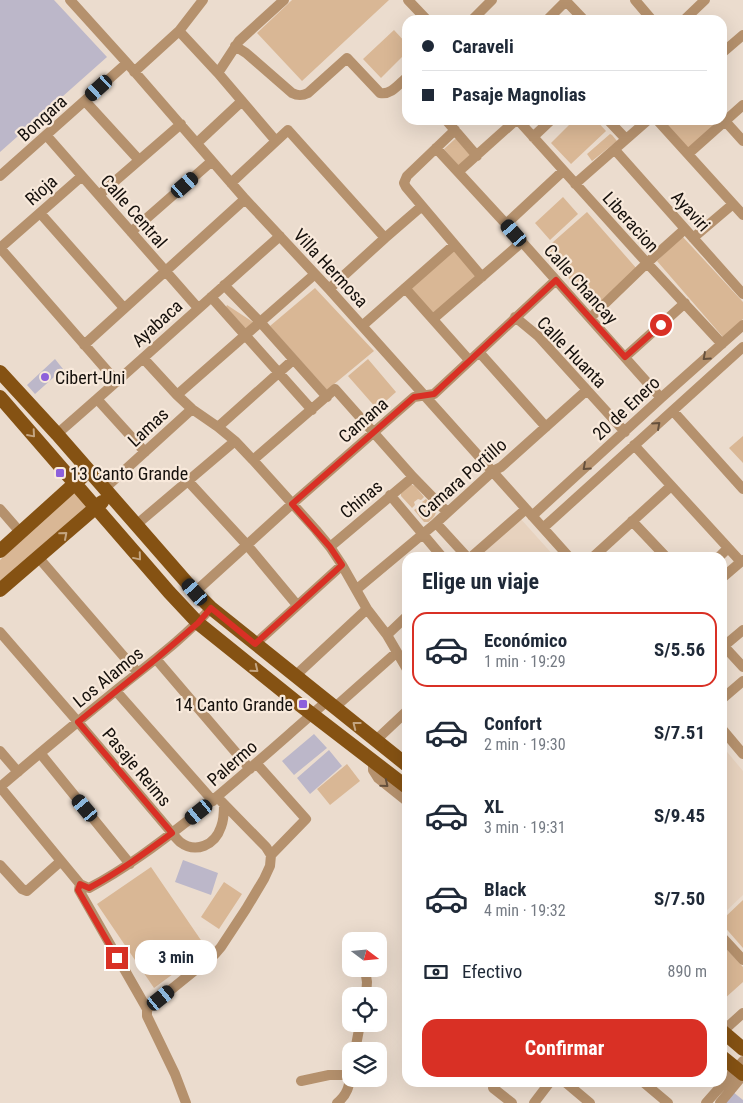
<!DOCTYPE html>
<html lang="es">
<meta charset="utf-8">
<style>
body{margin:0;font-family:"Roboto Condensed",sans-serif;background:#f2f2f3;color:#1f2937;height:100vh;display:flex;flex-direction:column;font-size:19px;white-space:nowrap}
*{box-sizing:border-box;margin:0}
p{font-size:16px;color:#747a83}
.icon{flex:none;width:28px;height:28px;fill:none;stroke:currentColor;stroke-width:2;stroke-linecap:round;stroke-linejoin:round}
.map{position:relative;flex:1;overflow:hidden}
.details{position:absolute;left:402px;top:552px;width:325px;height:535px;display:flex;flex-direction:column;background:#fff;border-radius:15px;box-shadow:0 5px 20px #0002}
.details>*{flex:none}
.guide{position:absolute;left:402px;top:15px;width:325px;height:110px;border-radius:15px;box-shadow:0 5px 20px #0002;display:grid;align-content:center;height:110px;padding:0 20px;background:#fff}
.needle{width:32px;rotate:106deg}
.fabs{position:absolute;left:342px;top:932px;display:grid;gap:10px}
.fabs a{display:grid;place-items:center;width:45px;height:45px;border-radius:10px;background:#fff;box-shadow:0 5px 20px #0002;font-size:25px}
.end{position:absolute;width:22px;height:22px;margin:-11px;border:6px solid #d93025;background:#fff;box-shadow:0 0 0 2px #fff}
.from{border-radius:50%}
.bubble{position:absolute;height:35px;border-radius:15px;background:#fff;box-shadow:0 5px 20px #0002;font-size:16px;font-weight:700;line-height:35px;text-align:center}
.car{position:absolute;width:15px;height:30px;margin:-15px -8px;border-radius:6px;box-shadow:0 0 4px 1px #0007;background:linear-gradient(#222 24%,#8ab4d8 0 40%,#222 0 76%,#8ab4d8 0 86%,#222 0)}
.guide b{display:flex;align-items:center;gap:18px;height:48px;font-size:19px}
.guide b+b{border-top:1px solid #e0e1e3}
.guide i{width:12px;height:12px;background:#1f2937}
ul{padding:0;list-style:none}
li{display:flex;align-items:center;gap:15px;height:75px;margin:0 10px 8px;padding:0 10px;border:2px solid transparent;border-radius:15px}
li div{flex:1}
li b{display:block;font-size:19px}
li em{font-style:normal;font-weight:700}
li.selected{border-color:#d93025}
li>.icon{width:45px;height:45px;stroke-width:1.5}
h2{padding:0 20px;font-size:22px;line-height:60px}
.pay{display:flex;align-items:center;gap:12px;height:55px;padding:0 20px;font-size:19px}
.pay p{margin-inline-start:auto}
.button{display:flex;gap:10px;margin-top:auto;padding:10px 20px}
.button a{flex:1;height:58px;border-radius:15px;background:#d93025;color:#fff;font-size:20px;font-weight:700;line-height:58px;text-align:center}
.map>svg:first-child{display:block}
.built{fill:#e7d2be}
.green{fill:#d9b795}
.building{fill:#bcb7c9}
.lines{fill:none;stroke-linecap:round;stroke-linejoin:round}
.minor{stroke:#b5916d;stroke-width:10}
.major{stroke:#855213;stroke-width:14}
.oneway{stroke:#65503c}
.oneway2{stroke:#c4a581}
.route{stroke:#d93025;stroke-width:6}
.poi-dot{fill:#8d60db;stroke:#f8e9db;stroke-width:2}
.labels{text-anchor:middle;dominant-baseline:central;stroke-width:4.5;stroke-linejoin:round;paint-order:stroke}
.street-label{font-size:18px;fill:#15100c;stroke:#f8e9db}
.poi-label{font-size:18px;fill:#15100c;stroke:#f8e9db;text-anchor:start}
</style>
<div class="map">
<svg width="743" height="1103" viewBox="0 0 743 1103">
<rect width="100%" height="100%" fill="#ebdcce"/>
<path class="built" d="M519,517L555,557L475,558Z
M723,747L743,771V895L723,914Z"/>
<path class="green" d="M292,0H389L302,81L257,33Z
M394,30L407,44V52L381,78L363,59Z
M574,120H596L606,131L571,164L551,143Z
M660,120H708L714,127L688,151Z
M610,134L612,135L617,141L592,161L587,154Z
M455,139H457L472,156L459,166L444,149Z
M563,197L578,214L550,240L535,223Z
M587,212L637,269L594,307L544,250Z
M682,236L743,302V319L723,337L722,336L657,261Z
M454,249L478,277L434,315L409,288Z
M315,288L374,351L327,390L270,326Z
M227,305L253,322L246,329L226,307Z
M368,359L396,392L377,409L348,376Z
M743,436V463L729,448Z
M410,484L415,486L424,497L421,500L418,499L414,502L415,505L412,508L401,496V493Z
M76,490L89,504L0,581V560Z
M426,499C432,506 441,510 432,519C427,523 430,522 424,522L414,510L417,508L420,509L423,506L422,502Z
M347,764L360,781L330,805L317,789Z
M151,867L207,949L154,988L97,904Z
M224,882L242,894L219,929L201,917Z
M743,900V948L722,924L723,919Z
M722,944L743,967V982L723,1000Z"/>
<path class="building" d="M0,0H54L107,57L0,152Z
M55,359L63,369L35,394L27,385Z
M314,734L327,748L294,775L282,761Z
M329,750L342,766L310,794L297,778Z
M183,860L218,873L211,895L175,882Z
M733,1092L743,1100V1103H725Z"/>
<g class="lines">
<path class="minor" d="M70,0L127,63L245,199L329,289L570,558
M408,0L427,20
M565,0L584,20
M635,0L652,20
M472,20L492,0
M547,20L566,1
M684,20L705,0
M179,31L218,73L276,141
M235,46L246,53L292,93C298,96 302,96 308,93L347,58L380,93C391,95 398,85 406,78L408,80
M722,53L743,35
M134,72L179,31L203,0
M218,73L239,41L284,0
M85,101L139,160
M446,120L477,156
M518,120L647,263L722,344
M608,120L626,139
M657,120L743,215
M725,121L743,141
M455,130L407,176L404,183L406,187L422,206L482,277
M46,135L198,308
M533,137L551,120
M197,143L242,101
M436,148L506,224L661,398
M615,150L743,294
M688,154L743,105
M458,172L516,120
M0,176L127,63
M231,183L288,130L385,238
M575,184L648,120
M99,195L181,124
M40,213L124,308
M506,224L563,171
M131,232L212,161
M693,238L733,204
M0,248L117,382
M0,248L82,176
M224,285L261,323L327,397
M405,288L469,360
M329,289L385,238L422,206
M211,297L312,410
M515,317L538,336L625,432
M590,318L647,263L685,229
M433,319L522,242
M362,326L454,245
M84,345L245,199
M479,352L546,427
M625,357L685,303
M143,358L177,395L192,409L218,427L235,441L253,460L316,530L330,547L342,565L367,609L387,635L408,671
M177,395L315,274
M97,399L145,452
M673,411L743,489
M218,427L293,360
M57,434C132,369 205,302 280,236
M634,445L741,562
M253,460L335,389L413,477L447,512
M188,481L247,545L297,605
M104,489L192,409
M390,495L443,558
M0,509L20,532
M532,516L661,398L743,325
M632,521L667,558
M436,523L468,558
M136,525L235,441
M543,528L743,347
M330,547L413,477
M38,557L138,673
M470,558L526,509
M592,558L671,486
M718,558L728,548
M722,578L743,560
M357,589L436,523L493,471L501,467L587,390
M195,592L292,504L414,397L434,394L556,280
M0,632L78,722L172,833C174,836 177,839 180,842C196,854 215,845 221,827C224,820 224,811 224,804
M387,635L408,615
M255,644L342,565
M722,644L743,667
M724,646L743,630
M156,659L250,769
M295,676L367,609
M116,691L213,801
M722,699L743,681
M334,708L397,652
M722,729L743,754
M375,741L408,710
M0,751L18,772
M40,753L130,864
M373,761V770L378,778L408,802
M0,787L80,884L79,890L147,1009V1016L175,1074L186,1103
M0,787C41,752 82,718 124,684C154,660 185,637 211,608
M221,801L266,847L271,855
M0,865L22,889L27,891L61,861
M80,884L89,888C125,869 158,844 190,819C237,781 281,741 326,702
M722,937L743,960
M365,969L367,982L366,996
M147,1009L215,954L221,947L246,909L264,879L270,866L271,855L306,819L256,763
M723,1031L743,1013
M355,1051L360,1024
M301,1081L329,1075H351
M565,1082L590,1103
M643,1082L668,1103
M493,1088L512,1103
M337,1103C348,1094 349,1086 351,1073
M534,1103L550,1082
M706,1103L743,1061
M720,1103L743,1075"/>
<path class="major" d="M0,372L57,434L195,592L211,608L408,766
M0,397L169,592L198,623L300,705L408,788
M0,551L82,477
M0,590L102,502
M722,1031L743,1049
M722,1057L743,1074"/>
</g>
<defs><path id="oneway-chevron" d="M-2-3.5L2.5 0L-2 3.5" fill="none" stroke-width="1.6" stroke-linecap="round" stroke-linejoin="round" transform="scale(1.25)"/></defs>
<g class="oneway">
<use href="#oneway-chevron" transform="translate(706 357) rotate(138)"/>
<use href="#oneway-chevron" transform="translate(657 425) rotate(-42)"/>
<use href="#oneway-chevron" transform="translate(586 467) rotate(138)"/>
<use href="#oneway-chevron" transform="translate(385 784) rotate(39)"/>
</g>
<g class="oneway2">
<use href="#oneway-chevron" transform="translate(32 434) rotate(49)"/>
<use href="#oneway-chevron" transform="translate(64 535) rotate(-41)"/>
<use href="#oneway-chevron" transform="translate(138 557) rotate(50)"/>
<use href="#oneway-chevron" transform="translate(255 669) rotate(39)"/>
<use href="#oneway-chevron" transform="translate(356 725) rotate(-142)"/>
</g>
<g class="lines">
<path class="route" d="M117,958L78,890L80,884L89,888C119,872 145,853 172,833L78,722L156,659L198,623L211,608L255,644L342,565L330,547L292,504L414,397L434,394L556,280L625,357L661,325"/>
</g>
<g class="poi-dot">
<circle cx="45" cy="377" r="5"/>
<rect x="55" y="468" width="10" height="10" rx="2.5"/>
<rect x="298" y="699" width="10" height="10" rx="2.5"/>
</g>
<g class="labels">
<g class="street-label">
<text transform="translate(42 118) rotate(-42)">Bongara</text>
<text transform="translate(41 190) rotate(-41)">Rioja</text>
<text transform="translate(134 211) rotate(49)">Calle Central</text>
<text transform="translate(691 211) rotate(48)">Ayaviri</text>
<text transform="translate(631 222) rotate(48)">Liberacion</text>
<text transform="translate(331 268) rotate(47)">Villa Hermosa</text>
<text transform="translate(581 284) rotate(48)">Calle Chancay</text>
<text transform="translate(157 323) rotate(-42)">Ayabaca</text>
<text transform="translate(572 352) rotate(46)">Calle Huanta</text>
<text transform="translate(626 408) rotate(-43)">20 de Enero</text>
<text transform="translate(363 420) rotate(-41)">Camana</text>
<text transform="translate(148 427) rotate(-43)">Lamas</text>
<text transform="translate(462 478) rotate(-41)">Camara Portillo</text>
<text transform="translate(361 499) rotate(-40)">Chinas</text>
<text transform="translate(108 677) rotate(-39)">Los Alamos</text>
<text transform="translate(232 763) rotate(-41)">Palermo</text>
<text transform="translate(137 767) rotate(50)">Pasaje Reims</text>
</g>
<g class="poi-label">
<text x="55" y="377">Cibert-Uni</text>
<text x="70" y="473">13 Canto Grande</text>
<text x="293" y="704" text-anchor="end">14 Canto Grande</text>
</g>
</g>
</svg>
<div class="fabs">
<a><svg class="needle" viewBox="-14 -14 28 28"><path d="M0-13l5 13h-10z" fill="#e53935"/><path d="M0 13l5-13h-10z" fill="#747a83"/></svg></a>
<a><svg class="icon" aria-label="locate" viewBox="0 0 24 24"><circle cx="12" cy="12" r="6"/><path d="M12 2v4M12 18v4M2 12h4M18 12h4"/></svg></a>
<a><svg class="icon" aria-label="layers" viewBox="0 0 24 24"><path d="M12 4l9 5-9 5-9-5zM3 14l9 5 9-5"/></svg></a>
</div>
<i class="end from" style="left:661px;top:325px"></i>
<i class="end" style="left:117px;top:958px"></i>
<div class="bubble" style="left:135px;top:940px;width:82px">3 min</div>
<i class="car" style="left:99px;top:88px;rotate:228deg"></i>
<i class="car" style="left:185px;top:185px;rotate:49deg"></i>
<i class="car" style="left:514px;top:233px;rotate:319deg"></i>
<i class="car" style="left:195px;top:592px;rotate:319deg"></i>
<i class="car" style="left:85px;top:808px;rotate:320deg"></i>
<i class="car" style="left:199px;top:812px;rotate:231deg"></i>
<i class="car" style="left:161px;top:998px;rotate:51deg"></i>
<div class="guide">
<b><i class="from"></i>Caraveli</b>
<b><i></i>Pasaje Magnolias</b>
</div>
<section class="details">
<h2>Elige un viaje</h2>
<ul>
<li class="selected"><svg class="icon" aria-label="car" viewBox="0 0 24 24"><path d="M5 17H2v-5l4-1 3-4h7l3 4 3 1v5h-3M9 17h6M6 11h13"/><circle cx="7" cy="17" r="2"/><circle cx="17" cy="17" r="2"/></svg><div><b>Económico</b><p>1 min · 19:29</p></div><em>S/5.56</em></li>
<li><svg class="icon" aria-label="car" viewBox="0 0 24 24"><path d="M5 17H2v-5l4-1 3-4h7l3 4 3 1v5h-3M9 17h6M6 11h13"/><circle cx="7" cy="17" r="2"/><circle cx="17" cy="17" r="2"/></svg><div><b>Confort</b><p>2 min · 19:30</p></div><em>S/7.51</em></li>
<li><svg class="icon" aria-label="car" viewBox="0 0 24 24"><path d="M5 17H2v-5l4-1 3-4h7l3 4 3 1v5h-3M9 17h6M6 11h13"/><circle cx="7" cy="17" r="2"/><circle cx="17" cy="17" r="2"/></svg><div><b>XL</b><p>3 min · 19:31</p></div><em>S/9.45</em></li>
<li><svg class="icon" aria-label="car" viewBox="0 0 24 24"><path d="M5 17H2v-5l4-1 3-4h7l3 4 3 1v5h-3M9 17h6M6 11h13"/><circle cx="7" cy="17" r="2"/><circle cx="17" cy="17" r="2"/></svg><div><b>Black</b><p>4 min · 19:32</p></div><em>S/7.50</em></li>
</ul>
<div class="pay"><svg class="icon" aria-label="cash" viewBox="0 0 24 24"><path d="M3 7h18v10H3z"/><circle cx="12" cy="12" r="2"/></svg>Efectivo<p>890 m</p></div>
<div class="button"><a>Confirmar</a></div>
</section>
</div>
